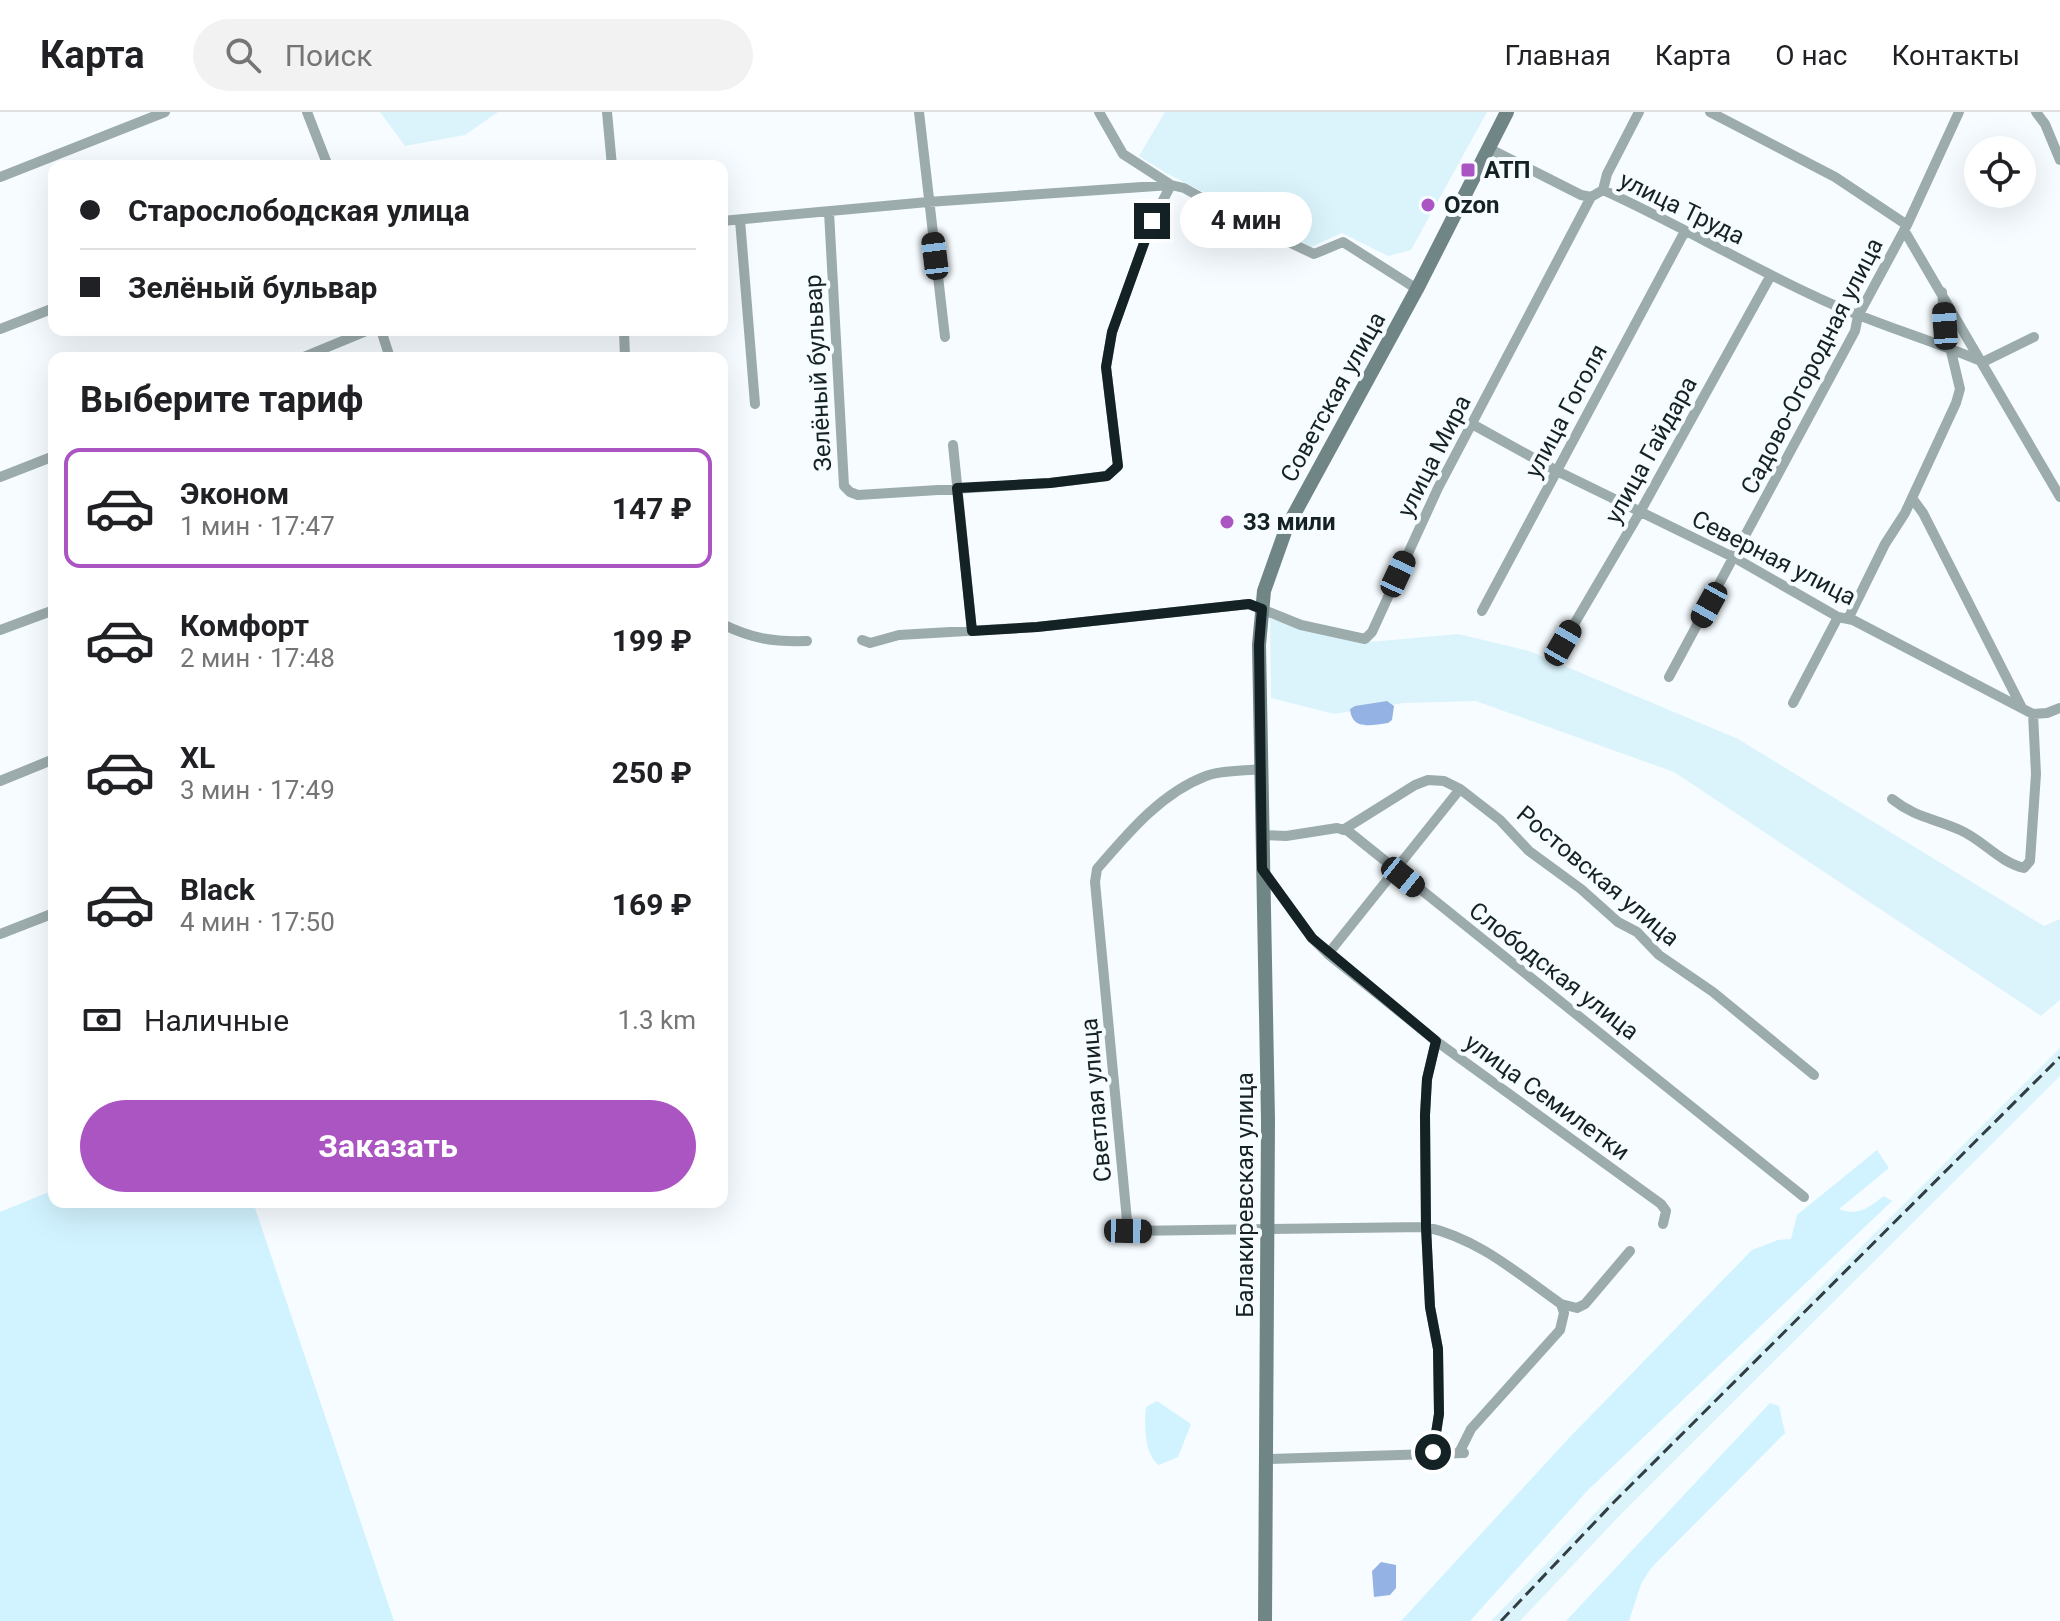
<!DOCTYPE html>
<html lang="ru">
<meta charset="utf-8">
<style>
body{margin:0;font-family:Roboto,sans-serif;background:#f2f2f2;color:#202124;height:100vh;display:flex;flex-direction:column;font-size:30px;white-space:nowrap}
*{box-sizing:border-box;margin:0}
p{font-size:26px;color:#757577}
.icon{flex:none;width:44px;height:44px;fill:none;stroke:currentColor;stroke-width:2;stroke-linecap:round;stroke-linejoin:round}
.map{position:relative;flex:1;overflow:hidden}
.side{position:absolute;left:48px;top:240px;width:680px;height:856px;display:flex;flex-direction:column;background:#fff;border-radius:16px;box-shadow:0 8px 32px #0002}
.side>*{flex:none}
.top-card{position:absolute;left:48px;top:48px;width:680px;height:176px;border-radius:16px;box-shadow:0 8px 32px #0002;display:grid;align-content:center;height:176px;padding:0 32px;background:#fff}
.buttons{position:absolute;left:1964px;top:24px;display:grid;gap:16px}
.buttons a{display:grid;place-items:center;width:72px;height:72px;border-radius:50%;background:#fff;box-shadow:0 8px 32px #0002;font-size:40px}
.end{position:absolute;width:36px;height:36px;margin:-18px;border:10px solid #142125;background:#fff;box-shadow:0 0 0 4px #fff}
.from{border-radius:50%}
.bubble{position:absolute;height:56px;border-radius:28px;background:#fff;box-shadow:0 8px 32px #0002;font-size:26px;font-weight:700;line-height:56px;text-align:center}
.car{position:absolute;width:24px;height:48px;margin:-24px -12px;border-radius:10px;box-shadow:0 0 6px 2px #0007;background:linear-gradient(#222 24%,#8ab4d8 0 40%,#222 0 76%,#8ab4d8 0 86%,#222 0)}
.top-card b{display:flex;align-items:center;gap:28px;height:76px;font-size:30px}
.top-card b+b{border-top:2px solid #e0e0e0}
.top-card i{width:20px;height:20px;background:#202124}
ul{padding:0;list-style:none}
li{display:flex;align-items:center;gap:24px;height:120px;margin:0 16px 12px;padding:0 16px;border:4px solid transparent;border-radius:16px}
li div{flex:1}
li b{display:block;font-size:30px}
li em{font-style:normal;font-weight:700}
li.active{border-color:#ab55c3}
li>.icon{width:72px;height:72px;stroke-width:1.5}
h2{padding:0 32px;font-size:36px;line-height:96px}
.pay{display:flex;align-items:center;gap:20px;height:88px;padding:0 32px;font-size:30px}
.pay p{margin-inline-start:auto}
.button{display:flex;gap:16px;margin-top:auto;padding:16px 32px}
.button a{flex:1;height:92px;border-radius:48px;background:#ab55c3;color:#fff;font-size:32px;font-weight:700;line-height:92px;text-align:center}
header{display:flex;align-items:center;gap:48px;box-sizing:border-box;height:112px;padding:0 40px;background:#fff;border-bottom:2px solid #e0e0e0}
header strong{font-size:38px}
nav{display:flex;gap:44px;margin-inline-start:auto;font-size:28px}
.search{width:560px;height:72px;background:#f2f2f2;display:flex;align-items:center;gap:20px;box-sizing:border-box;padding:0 28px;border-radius:44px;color:#757577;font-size:30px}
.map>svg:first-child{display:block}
.built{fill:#dbf4fc}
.green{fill:#d1f3ff}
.water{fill:#94b3e4}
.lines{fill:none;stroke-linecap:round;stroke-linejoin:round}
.street{stroke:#9cabac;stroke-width:10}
.secondary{stroke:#6f8586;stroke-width:14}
.rail{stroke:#323e42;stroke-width:3;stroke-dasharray:12 6;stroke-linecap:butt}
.route{stroke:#142125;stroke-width:10}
.poi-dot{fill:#ab55c3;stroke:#f6fcff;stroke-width:3}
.labels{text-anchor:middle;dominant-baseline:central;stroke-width:8;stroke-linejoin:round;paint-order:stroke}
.poi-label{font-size:24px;font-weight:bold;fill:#142125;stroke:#f6fcff;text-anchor:start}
.street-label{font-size:24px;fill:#142125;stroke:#f6fcff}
</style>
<header>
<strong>Карта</strong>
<div class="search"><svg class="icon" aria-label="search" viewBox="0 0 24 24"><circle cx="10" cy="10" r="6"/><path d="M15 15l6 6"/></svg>Поиск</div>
<nav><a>Главная</a><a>Карта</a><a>О нас</a><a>Контакты</a></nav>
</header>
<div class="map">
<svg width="2060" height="1509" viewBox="0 0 2060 1509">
<rect width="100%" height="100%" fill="#f6fcff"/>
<path class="built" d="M380,0H498L465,23L405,34Z
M1165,0H1487L1411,138L1388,144L1342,121L1311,135L1166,61L1139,44Z
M1270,507L1359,531L1458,522L1529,539L1738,627L2044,814L2060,807V888L2041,904L1674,660L1476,589L1403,591L1334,602L1271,586Z
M2060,936V964L1624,1399L1520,1509H1491L1606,1390Z"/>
<path class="green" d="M1877,1038L1889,1056L1839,1097C1858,1105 1869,1095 1884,1084L1892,1089L1588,1378L1470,1509H1401L1569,1326L1752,1138L1778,1128L1791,1127L1797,1103Z
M54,1078V1090H253L394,1509H0V1100Z
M1157,1289L1191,1312L1178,1345L1159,1353C1144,1343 1144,1311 1146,1295Z
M1770,1291L1779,1294L1785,1321L1651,1456L1641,1472L1629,1509H1566Z"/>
<path class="water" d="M1387,589L1394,594L1392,608L1388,611C1372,613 1352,619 1350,597L1355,594Z
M1381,1450L1396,1453V1476L1390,1483L1374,1485L1372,1459Z"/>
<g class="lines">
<path class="street" d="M307,0L328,54
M607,0L612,54
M919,0L945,225
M1710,0L1835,65L1907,113
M2036,0L2045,12L2060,48
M1488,36L1581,83L1591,85L1603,78C1674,110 1741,150 1812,183C1867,210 1927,226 1983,250L2034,225
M0,65L165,0
M1603,78L1607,62L1639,0
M829,100L844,374L850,380L858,383L1050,371L1107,364L1118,354L1106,255L1112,220L1152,109L1171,73L1123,42L1099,0
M740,108L755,292
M722,109L928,90L1171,73L1184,76L1240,107L1314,142L1343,130L1417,177
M1904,118L2060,385
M0,217L54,196
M381,218L390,246
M624,218L625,246
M301,246L369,218
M1472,312L1557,359L1735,446L1838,505L1853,508L2033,602L2047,601L2060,596
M953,333L972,519
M0,365L54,344
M1912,386L1923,401L2021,594
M1482,499L1685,119
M1848,507L1885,432L1905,401L1956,291L1960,277L1945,214L1942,180
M722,512C753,527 773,530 807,529
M0,518L54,498
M862,528L870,531L899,523L1037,515L1249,492L1301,513L1365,527L1372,520L1438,376L1591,85
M1563,531L1640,400L1771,163
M1669,565L1855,219L1858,204L1907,113L1959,0
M1793,591L1838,505
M1262,657C1244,659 1222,658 1206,664C1161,681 1128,721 1097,757L1095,770L1128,1119L1426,1115C1479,1127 1517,1161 1561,1192
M0,669L54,647
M1892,687C1916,706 1934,706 1960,718C1983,728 1999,750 2024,756L2030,749L2036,662L2033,602
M1343,718L1415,673L1428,668L1444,669L1460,677L1500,708L1529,739L1581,777L1618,810L1637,820L1659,843L1713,880L1814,963
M1262,723L1286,724L1337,716L1348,719L1804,1085
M1264,760L1312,826L1328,842L1436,929L1661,1092L1666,1099L1663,1112
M0,822L54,801
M1328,842L1460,677
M1433,1340L1439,1302L1438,1237L1430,1195L1426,1115L1425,1003L1427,967L1436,929
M1459,1341L1471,1317L1560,1218L1564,1201L1561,1192L1577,1196L1585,1192L1630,1139
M1267,1347L1464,1341"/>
<path class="secondary" d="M1265,1509L1268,1008L1259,533L1264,479L1286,417L1417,177L1507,0"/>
<path class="rail" d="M1501,1509L1615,1389L2060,945"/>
</g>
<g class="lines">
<path class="route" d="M1152,109L1112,220L1106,255L1118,354L1107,364L1050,371L957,376L972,519L1037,515L1249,492L1262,497L1259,533L1262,757L1312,826L1436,929L1427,967L1425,1003L1426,1115L1430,1195L1438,1237L1439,1302L1433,1340"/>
</g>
<g class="poi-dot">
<rect x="1460" y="50" width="16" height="16" rx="4"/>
<circle cx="1428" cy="93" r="8"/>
<circle cx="1227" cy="410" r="8"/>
</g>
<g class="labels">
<g class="poi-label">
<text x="1484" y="58">АТП</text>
<text x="1444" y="93">Ozon</text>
<text x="1243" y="410">33 мили</text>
</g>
<g class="street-label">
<text transform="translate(1682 96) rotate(26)">улица Труда</text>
<text transform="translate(1812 254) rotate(-63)">Садово-Огородная улица</text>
<text transform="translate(818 261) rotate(-93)">Зелёный бульвар</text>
<text transform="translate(1333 285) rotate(-61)">Советская улица</text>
<text transform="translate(1566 299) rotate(-62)">улица Гоголя</text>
<text transform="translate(1651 338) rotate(-61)">улица Гайдара</text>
<text transform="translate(1434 344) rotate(-63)">улица Мира</text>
<text transform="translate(1774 446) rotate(27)">Северная улица</text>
<text transform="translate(1598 764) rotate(40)">Ростовская улица</text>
<text transform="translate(1554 859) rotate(38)">Слободская улица</text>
<text transform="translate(1547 985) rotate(36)">улица Семилетки</text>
<text transform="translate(1096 988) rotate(-95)">Светлая улица</text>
<text transform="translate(1245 1083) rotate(-90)">Балакиревская улица</text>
</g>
</g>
</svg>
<div class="buttons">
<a><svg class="icon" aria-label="locate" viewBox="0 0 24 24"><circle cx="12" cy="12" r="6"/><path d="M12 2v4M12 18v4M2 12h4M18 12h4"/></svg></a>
</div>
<i class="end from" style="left:1433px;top:1340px"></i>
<i class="end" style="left:1152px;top:109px"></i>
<div class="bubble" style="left:1180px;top:80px;width:132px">4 мин</div>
<i class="car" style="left:935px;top:144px;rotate:353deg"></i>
<i class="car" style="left:1945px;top:214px;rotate:356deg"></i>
<i class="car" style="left:1398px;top:462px;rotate:25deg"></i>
<i class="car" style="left:1709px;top:493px;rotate:209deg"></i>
<i class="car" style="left:1563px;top:531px;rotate:30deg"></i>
<i class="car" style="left:1403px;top:765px;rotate:129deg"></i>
<i class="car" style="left:1128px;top:1119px;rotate:91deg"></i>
<div class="top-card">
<b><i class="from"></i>Старослободская улица</b>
<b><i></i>Зелёный бульвар</b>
</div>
<section class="side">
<h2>Выберите тариф</h2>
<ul>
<li class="active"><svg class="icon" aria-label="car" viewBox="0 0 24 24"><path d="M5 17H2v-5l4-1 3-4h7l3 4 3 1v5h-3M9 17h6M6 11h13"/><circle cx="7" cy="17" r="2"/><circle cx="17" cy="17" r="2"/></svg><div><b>Эконом</b><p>1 мин · 17:47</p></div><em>147 ₽</em></li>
<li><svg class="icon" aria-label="car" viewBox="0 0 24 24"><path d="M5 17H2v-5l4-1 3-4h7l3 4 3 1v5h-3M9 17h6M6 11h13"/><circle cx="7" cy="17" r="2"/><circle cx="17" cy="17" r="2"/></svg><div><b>Комфорт</b><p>2 мин · 17:48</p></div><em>199 ₽</em></li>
<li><svg class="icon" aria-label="car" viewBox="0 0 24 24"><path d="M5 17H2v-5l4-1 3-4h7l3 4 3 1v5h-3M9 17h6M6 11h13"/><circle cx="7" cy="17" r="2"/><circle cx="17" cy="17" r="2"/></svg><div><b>XL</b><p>3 мин · 17:49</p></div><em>250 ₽</em></li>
<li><svg class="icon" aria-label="car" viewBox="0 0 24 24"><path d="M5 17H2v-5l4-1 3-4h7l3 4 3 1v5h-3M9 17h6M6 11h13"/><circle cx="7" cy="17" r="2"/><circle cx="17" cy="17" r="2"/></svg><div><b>Black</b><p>4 мин · 17:50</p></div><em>169 ₽</em></li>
</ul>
<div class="pay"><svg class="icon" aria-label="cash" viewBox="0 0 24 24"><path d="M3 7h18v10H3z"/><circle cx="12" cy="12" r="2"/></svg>Наличные<p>1.3 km</p></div>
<div class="button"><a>Заказать</a></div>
</section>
</div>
